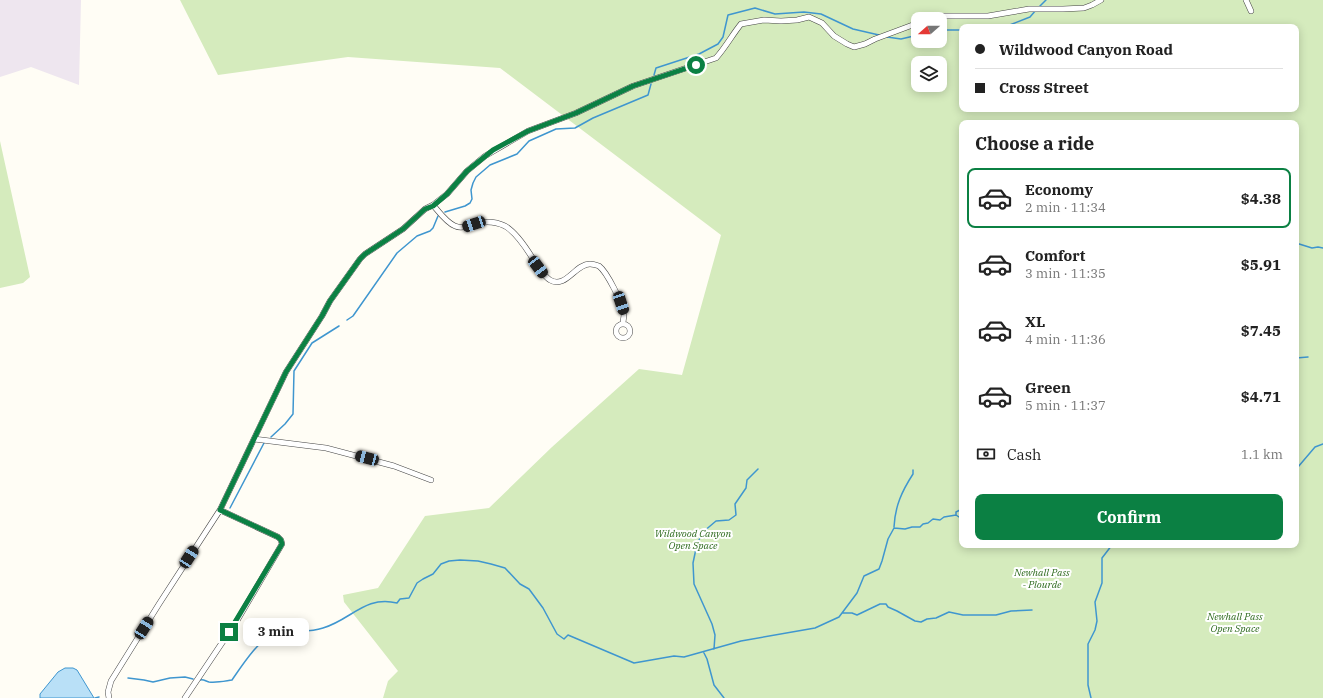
<!DOCTYPE html>
<meta charset="utf-8">
<style>
body{margin:0;font-family:"IBM Plex Serif",serif;background:#f6f6f6;color:#222;height:100vh;display:flex;flex-direction:column;font-size:15px;white-space:nowrap}
*{box-sizing:border-box;margin:0}
p{font-size:13px;color:#767676}
.icon{flex:none;width:22px;height:22px;fill:none;stroke:currentColor;stroke-width:2;stroke-linecap:round;stroke-linejoin:round}
.map{position:relative;flex:1;overflow:hidden}
.sheet{position:absolute;left:959px;top:120px;width:340px;height:428px;display:flex;flex-direction:column;background:#fff;border-radius:8px;box-shadow:0 2px 10px #0003}
.sheet>*{flex:none}
.guide{position:absolute;left:959px;top:24px;width:340px;height:88px;border-radius:8px;box-shadow:0 2px 10px #0003;display:grid;align-content:center;height:88px;padding:0 16px;background:#fff}
.needle{width:26px;rotate:249deg}
.buttons{position:absolute;left:911px;top:12px;display:grid;gap:8px}
.buttons a{display:grid;place-items:center;width:36px;height:36px;border-radius:8px;background:#fff;box-shadow:0 2px 10px #0003;font-size:20px}
.end{position:absolute;width:18px;height:18px;margin:-9px;border:5px solid #0b8043;background:#fff;box-shadow:0 0 0 2px #fff}
.from{border-radius:50%}
.bubble{position:absolute;height:28px;border-radius:8px;background:#fff;box-shadow:0 2px 10px #0003;font-size:13px;font-weight:700;line-height:28px;text-align:center}
.car{position:absolute;width:12px;height:24px;margin:-12px -6px;border-radius:5px;box-shadow:0 0 3px 1px #0007;background:linear-gradient(#222 24%,#8ab4d8 0 40%,#222 0 76%,#8ab4d8 0 86%,#222 0)}
.guide b{display:flex;align-items:center;gap:14px;height:38px;font-size:15px}
.guide b+b{border-top:1px solid #e0e0e0}
.guide i{width:10px;height:10px;background:#222}
ul{padding:0;list-style:none}
li{display:flex;align-items:center;gap:12px;height:60px;margin:0 8px 6px;padding:0 8px;border:2px solid transparent;border-radius:8px}
li div{flex:1}
li b{display:block;font-size:15px}
li em{font-style:normal;font-weight:700}
li.current{border-color:#0b8043}
li>.icon{width:36px;height:36px;stroke-width:1.5}
h2{padding:0 16px;font-size:18px;line-height:48px}
.pay{display:flex;align-items:center;gap:10px;height:44px;padding:0 16px;font-size:15px}
.pay p{margin-inline-start:auto}
.action{display:flex;gap:8px;margin-top:auto;padding:8px 16px}
.action a{flex:1;height:46px;border-radius:8px;background:#0b8043;color:#fff;font-size:16px;font-weight:700;line-height:46px;text-align:center}
.map>svg:first-child{display:block}
.industrial{fill:#eee6ef}
.green{fill:#d5ebbd;fill-rule:evenodd}
.water{fill:#b9e0f7;stroke:#3f96cf}
.lines{fill:none;stroke-linecap:round;stroke-linejoin:round}
.stream{stroke:#3f96cf;stroke-width:1.5}
.minor-casing{stroke:#444;stroke-width:6}
.minor{stroke:#fff;stroke-width:5}
.route{stroke:#0b8043;stroke-width:5}
.labels{text-anchor:middle;dominant-baseline:central;stroke-width:4;stroke-linejoin:round;paint-order:stroke}
.park-label{font-size:10px;font-style:italic;fill:#2f6b1f;stroke:#fff}
</style>
<div class="map">
<svg width="1323" height="698" viewBox="0 0 1323 698">
<rect width="100%" height="100%" fill="#fffdf5"/>
<path class="industrial" d="M0,0H81L79,85L31,67L0,77Z"/>
<path class="green" d="M180,0H1323V698H383L388,681L398,671L344,602L343,595L378,588L425,516L489,508L552,447L639,369L682,375L721,235L500,68L348,57L218,75ZM918,19H940V41H918ZM962,27H1296V109H962ZM918,63H940V85H918ZM962,123H1296V545H962Z
M0,141L30,277L23,283L0,288Z"/>
<path class="water" d="M65,668H73L77,670L94,698H40V694L58,672Z"/>
<g class="lines">
<path class="stream" d="M1039,7L1046,0
M999,27L1007,26L1030,17L1036,10
M940,30H962
M887,37L901,39L918,35
M654,75L656,68L699,54L718,44L723,37L728,15L755,8L775,14L804,12L821,14L853,29L879,35
M445,212L465,206L470,203L472,199L471,190L473,183L476,177L490,165L517,154L529,141L556,129L575,128L593,118L648,95L651,84
M1296,243L1312,248L1318,247L1323,248
M347,320L353,316L397,253L417,236L430,231L433,228L438,216
M1296,358L1308,357
M271,437L285,424L293,414L294,371L312,343L339,326
M1296,475L1298,467L1315,447L1323,444
M230,508L264,443
M956,515L962,519
M894,527C895,506 902,491 913,474V470
M843,613H852L857,615L880,604H886L888,607L897,611L915,621L921,622L927,619L936,618L949,612L963,615H996L1011,611L1032,610
M714,649L715,635L712,624L694,584L693,563L697,544L703,532L716,521L729,520L736,515L735,504L746,488L747,480L758,469
M704,653L707,659L714,685L724,698
M128,678L144,680L153,682L170,678L185,677L193,679
M200,680C204,679 205,681 209,682C217,683 225,681 232,680C243,664 260,638 278,630C285,627 294,630 302,631C308,631 317,630 323,628C351,620 365,595 397,603L400,599L409,598L417,583L423,579L433,574L441,564L449,561L460,560L478,561L491,564L505,568L520,584L529,589L543,608L557,634L564,639L568,635L634,663L674,656L684,657L741,641L815,628L839,617L857,593L864,576L879,569L882,561L888,539L894,528L905,529L912,527H920L923,524L928,523L933,519L940,520L944,517L956,515V512L962,509
M95,698L99,697
M1091,698L1088,685V644L1095,630L1097,621L1095,602L1102,583V558L1112,545"/>
<g class="minor-casing">
<path id="minor" d="M1246,0L1251,11
M928,19L936,16H988L1029,9H1063L1084,8L1092,5L1101,0
M433,205C439,212 447,223 455,226C462,229 467,226 473,224C484,221 495,221 505,226C517,233 529,252 536,264C540,269 544,276 550,280C566,289 575,264 590,264C593,264 596,265 599,266C607,272 623,304 624,314C624,317 623,321 623,323
M616 331a7 7 0 1 1 14 0a7 7 0 1 1-14 0Z
M254,439L326,448L394,466L431,480
M109,698L108,692L111,681L159,604L220,510L286,372L322,316L330,301L360,259L365,254L403,229L425,209L433,205L447,194L467,171L485,156L528,131L576,113L633,86L716,58C726,47 732,35 741,24L764,20L781,21L797,20L809,17L822,23L834,36L847,44L854,47L865,44L875,39L918,23
M185,698L238,619L282,544L281,540L278,537L220,510"/>
</g>
<use href="#minor" class="minor"/>
</g>
<g class="lines">
<path class="route" d="M229,632L282,544L281,540L278,537L220,510L286,372L322,316L330,301L360,259L365,254L403,229L425,209L433,206L447,194L467,171L493,150L528,131L576,113L633,86L696,65"/>
</g>
<g class="labels">
<g class="park-label">
<text x="693" y="533">Wildwood Canyon<tspan x="693" dy="12">Open Space</tspan></text>
<text x="1042" y="572">Newhall Pass<tspan x="1042" dy="12">- Plourde</tspan></text>
<text x="1235" y="616">Newhall Pass<tspan x="1235" dy="12">Open Space</tspan></text>
</g>
</g>
</svg>
<div class="buttons">
<a><svg class="needle" viewBox="-14 -14 28 28"><path d="M0-13l5 13h-10z" fill="#e53935"/><path d="M0 13l5-13h-10z" fill="#767676"/></svg></a>
<a><svg class="icon" aria-label="layers" viewBox="0 0 24 24"><path d="M12 4l9 5-9 5-9-5zM3 14l9 5 9-5"/></svg></a>
</div>
<i class="end from" style="left:696px;top:65px"></i>
<i class="end" style="left:229px;top:632px"></i>
<div class="bubble" style="left:243px;top:618px;width:66px">3 min</div>
<i class="car" style="left:474px;top:224px;rotate:252deg"></i>
<i class="car" style="left:538px;top:267px;rotate:143deg"></i>
<i class="car" style="left:621px;top:303px;rotate:162deg"></i>
<i class="car" style="left:367px;top:458px;rotate:285deg"></i>
<i class="car" style="left:189px;top:557px;rotate:33deg"></i>
<i class="car" style="left:144px;top:628px;rotate:32deg"></i>
<div class="guide">
<b><i class="from"></i>Wildwood Canyon Road</b>
<b><i></i>Cross Street</b>
</div>
<section class="sheet">
<h2>Choose a ride</h2>
<ul>
<li class="current"><svg class="icon" aria-label="car" viewBox="0 0 24 24"><path d="M5 17H2v-5l4-1 3-4h7l3 4 3 1v5h-3M9 17h6M6 11h13"/><circle cx="7" cy="17" r="2"/><circle cx="17" cy="17" r="2"/></svg><div><b>Economy</b><p>2 min · 11:34</p></div><em>$4.38</em></li>
<li><svg class="icon" aria-label="car" viewBox="0 0 24 24"><path d="M5 17H2v-5l4-1 3-4h7l3 4 3 1v5h-3M9 17h6M6 11h13"/><circle cx="7" cy="17" r="2"/><circle cx="17" cy="17" r="2"/></svg><div><b>Comfort</b><p>3 min · 11:35</p></div><em>$5.91</em></li>
<li><svg class="icon" aria-label="car" viewBox="0 0 24 24"><path d="M5 17H2v-5l4-1 3-4h7l3 4 3 1v5h-3M9 17h6M6 11h13"/><circle cx="7" cy="17" r="2"/><circle cx="17" cy="17" r="2"/></svg><div><b>XL</b><p>4 min · 11:36</p></div><em>$7.45</em></li>
<li><svg class="icon" aria-label="car" viewBox="0 0 24 24"><path d="M5 17H2v-5l4-1 3-4h7l3 4 3 1v5h-3M9 17h6M6 11h13"/><circle cx="7" cy="17" r="2"/><circle cx="17" cy="17" r="2"/></svg><div><b>Green</b><p>5 min · 11:37</p></div><em>$4.71</em></li>
</ul>
<div class="pay"><svg class="icon" aria-label="cash" viewBox="0 0 24 24"><path d="M3 7h18v10H3z"/><circle cx="12" cy="12" r="2"/></svg>Cash<p>1.1 km</p></div>
<div class="action"><a>Confirm</a></div>
</section>
</div>
